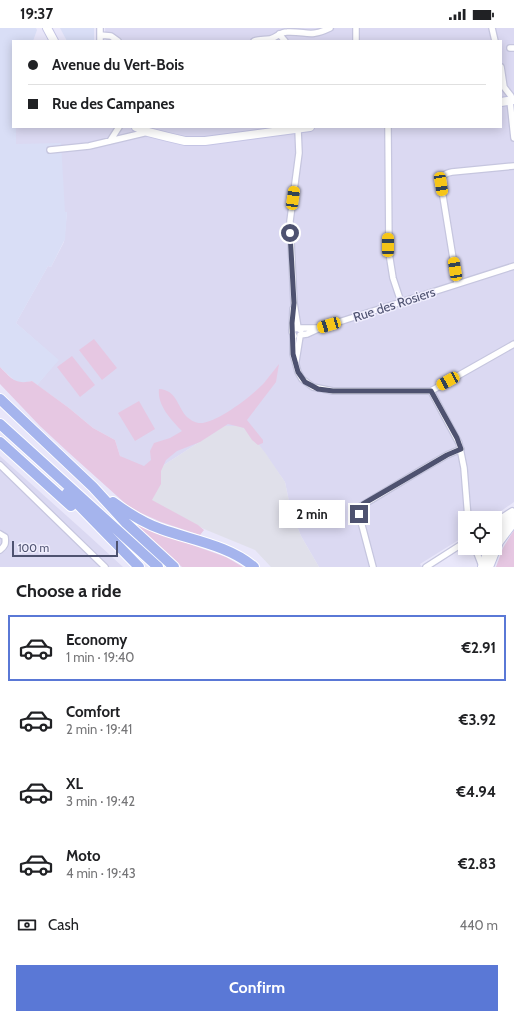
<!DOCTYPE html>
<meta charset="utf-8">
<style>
body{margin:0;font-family:Cabin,sans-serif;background:#f6f6f6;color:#202124;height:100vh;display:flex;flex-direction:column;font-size:15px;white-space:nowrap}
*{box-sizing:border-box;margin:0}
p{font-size:13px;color:#757577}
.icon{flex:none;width:22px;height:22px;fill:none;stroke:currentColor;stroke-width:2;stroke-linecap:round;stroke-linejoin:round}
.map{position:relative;height:539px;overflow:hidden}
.sheet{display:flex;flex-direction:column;background:#fff;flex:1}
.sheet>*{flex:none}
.top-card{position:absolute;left:12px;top:12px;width:490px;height:88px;border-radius:0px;box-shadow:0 2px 10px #0003;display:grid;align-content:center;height:88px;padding:0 16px;background:#fff}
.buttons{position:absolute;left:458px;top:483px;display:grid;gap:8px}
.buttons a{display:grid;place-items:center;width:44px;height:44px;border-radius:0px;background:#fff;box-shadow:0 2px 10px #0003;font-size:20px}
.scale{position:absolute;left:12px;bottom:10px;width:106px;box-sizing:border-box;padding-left:4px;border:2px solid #4e5270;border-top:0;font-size:11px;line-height:14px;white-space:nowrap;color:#4e5270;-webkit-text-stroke:3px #efedfd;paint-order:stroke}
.end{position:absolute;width:18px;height:18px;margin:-9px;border:5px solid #4e5270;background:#fff;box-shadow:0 0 0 2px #fff}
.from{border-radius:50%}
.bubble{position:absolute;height:28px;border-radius:0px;background:#fff;box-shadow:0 2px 10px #0003;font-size:13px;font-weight:800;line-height:28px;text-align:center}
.car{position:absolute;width:12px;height:24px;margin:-12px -6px;border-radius:5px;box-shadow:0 0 3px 1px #0007;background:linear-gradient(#f5c518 24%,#345 0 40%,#f5c518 0 76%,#345 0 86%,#f5c518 0)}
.top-card b{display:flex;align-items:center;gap:14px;height:38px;font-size:15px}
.top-card b+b{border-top:1px solid #e0e0e0}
.top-card i{width:10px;height:10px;background:#202124}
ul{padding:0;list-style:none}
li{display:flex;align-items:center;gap:12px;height:66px;margin:0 8px 6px;padding:0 8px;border:2px solid transparent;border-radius:0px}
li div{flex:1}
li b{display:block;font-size:15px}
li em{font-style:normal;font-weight:800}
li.selected{border-color:#5a78d6}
li>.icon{width:36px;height:36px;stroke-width:1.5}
h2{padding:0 16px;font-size:18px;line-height:48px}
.pay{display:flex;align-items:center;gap:10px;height:44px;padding:0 16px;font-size:15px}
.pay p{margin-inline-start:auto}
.action{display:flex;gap:8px;margin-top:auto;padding:8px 16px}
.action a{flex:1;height:46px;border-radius:0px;background:#5a78d6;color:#fff;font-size:16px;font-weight:800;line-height:46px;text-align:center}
.status{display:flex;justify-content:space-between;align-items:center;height:28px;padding:0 20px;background:#fff;direction:ltr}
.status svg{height:11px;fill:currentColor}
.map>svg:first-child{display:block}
.residential{fill:#dbd9f2}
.commercial{fill:#d9def6}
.industrial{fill:#e0e0ea}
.green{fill:#e6c7e2}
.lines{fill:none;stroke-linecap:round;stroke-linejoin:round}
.street-casing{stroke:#c6c6df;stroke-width:8}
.secondary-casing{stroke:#c4c4e4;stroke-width:10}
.highway-casing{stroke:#fff;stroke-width:12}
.street{stroke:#fff;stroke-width:5.5}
.secondary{stroke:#fff;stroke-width:8}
.highway{stroke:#a5b4ed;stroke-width:10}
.route{stroke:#4e5270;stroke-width:5}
.labels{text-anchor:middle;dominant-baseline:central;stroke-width:3;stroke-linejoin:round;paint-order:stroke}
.street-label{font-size:13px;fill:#4e5270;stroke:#efedfd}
</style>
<div class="status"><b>19:37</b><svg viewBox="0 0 49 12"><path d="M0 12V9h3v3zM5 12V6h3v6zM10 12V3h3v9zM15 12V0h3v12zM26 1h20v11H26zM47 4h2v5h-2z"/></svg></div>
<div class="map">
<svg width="514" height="539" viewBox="0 0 514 539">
<rect width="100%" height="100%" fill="#e9e7fa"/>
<path class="residential" d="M105,0H514V474L491,490H465V508L420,536L422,539H319L301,508L291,483L285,454L252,408L238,398H224L147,448L120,428L115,412L93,400L69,380L37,357L58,332L16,295L48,238L51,239L64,214L67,184H65L15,116L16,99H501V13H106Z
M0,428L87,506L123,539H0Z"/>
<path class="commercial" d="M0,0H36L37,2L33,13H13V99H16V116L61,115L65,184H67L65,211L51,239L48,238L16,295L59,332L37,357L32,353L24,355L15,353L0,339Z
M60,0H94V13H67Z"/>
<path class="industrial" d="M224,398H238L247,401L266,426L285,454L291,483L301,508L319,539H271L255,522L204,501L151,472L147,448Z"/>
<path class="green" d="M94,311L117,340L102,352L79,322Z
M72,328L95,357L80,369L57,339Z
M279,336L276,354L247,392L263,412V415L258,417L252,412L244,400L228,396L200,414L177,423L166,432L161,443V456L152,472L198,497L204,502L200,507L161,494L141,485L127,477L68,424L40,398L0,356V339C11,350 15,357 32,353L69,380L93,400L115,412L120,428L144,438L151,432L150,423L154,415L170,410L182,403C171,392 157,377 159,361C176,362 177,377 186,388C189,391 195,395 199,395C216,396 253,367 264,355C269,349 274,342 279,336Z
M139,373L155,401L135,413L118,385Z
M133,492L153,503L226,529L243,539H182L133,495L132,493Z
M514,502V539H496L503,520Z"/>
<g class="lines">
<g class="street-casing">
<path id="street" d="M100,0V13
M492,0L495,13
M279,6L285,13
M100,7L111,8L118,13
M254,13C260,11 264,12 270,11C276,10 280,4 287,4C307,3 309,10 330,0
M356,13V0
M510,20H514
M501,39L504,59L511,68
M510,73L514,110
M388,99L389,225L393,250L401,274
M298,101L299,125L290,193L294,275L298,300
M110,113L119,99
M50,122L89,118L148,104
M457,255L441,156C441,148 445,145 452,144L514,138
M293,281L292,304L294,308
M299,300H318
M292,302L297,300L301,302
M293,306V326L298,344L302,351L313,359L333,363H431L514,316
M300,307L307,306L320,300L514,238
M296,333L300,308
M431,363L459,415L464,440L468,490
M0,437L105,539
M495,494L512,483
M0,506L5,509C6,516 5,518 0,522
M475,520L482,538
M373,539L359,486L361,478L421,442L447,427L461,421
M426,539L465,514"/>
</g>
<g class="secondary-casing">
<path id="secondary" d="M47,0L54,13
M501,74L514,72
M136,99L148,104L168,109L185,113H205L310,99
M495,509L502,497L514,485
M482,539L489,520
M489,539L499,514L514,494"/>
</g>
<g class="highway-casing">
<path id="highway" d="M0,371L93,459L126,495L174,539
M0,396L158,539
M0,414L71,478
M67,465L139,539
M113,474C128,485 143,495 161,501C191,512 228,517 254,539"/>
</g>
<use href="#street" class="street"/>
<use href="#secondary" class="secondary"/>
<use href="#highway" class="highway"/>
</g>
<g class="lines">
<path class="route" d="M290,205L294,275L292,295L293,326L298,344L305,354L318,361L333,363H431L457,410L461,421L447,427L363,476L359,481V486"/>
</g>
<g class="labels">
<g class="street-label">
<text transform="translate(394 276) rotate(-18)">Rue des Rosiers</text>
</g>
</g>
</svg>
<div class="buttons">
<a><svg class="icon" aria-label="locate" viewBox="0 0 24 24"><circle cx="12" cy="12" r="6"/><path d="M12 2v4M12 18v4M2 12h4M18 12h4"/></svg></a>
</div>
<div class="scale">100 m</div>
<i class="end from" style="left:290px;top:205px"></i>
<i class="end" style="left:359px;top:486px"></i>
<div class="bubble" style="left:279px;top:472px;width:66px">2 min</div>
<i class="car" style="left:441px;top:156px;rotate:171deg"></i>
<i class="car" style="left:293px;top:170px;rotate:8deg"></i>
<i class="car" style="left:388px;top:217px;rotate:0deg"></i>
<i class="car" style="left:455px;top:241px;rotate:351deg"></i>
<i class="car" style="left:329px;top:297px;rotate:253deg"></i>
<i class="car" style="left:448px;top:353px;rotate:241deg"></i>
<div class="top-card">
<b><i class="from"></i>Avenue du Vert-Bois</b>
<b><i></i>Rue des Campanes</b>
</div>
</div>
<section class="sheet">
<h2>Choose a ride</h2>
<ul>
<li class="selected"><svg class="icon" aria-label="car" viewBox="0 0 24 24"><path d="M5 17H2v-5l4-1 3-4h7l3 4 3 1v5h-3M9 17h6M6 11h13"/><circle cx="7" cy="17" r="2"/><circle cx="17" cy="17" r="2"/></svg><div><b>Economy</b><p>1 min · 19:40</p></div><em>€2.91</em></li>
<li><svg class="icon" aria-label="car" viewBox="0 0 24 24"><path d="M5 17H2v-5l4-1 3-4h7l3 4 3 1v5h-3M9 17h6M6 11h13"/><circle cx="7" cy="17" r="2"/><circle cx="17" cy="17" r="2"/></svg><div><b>Comfort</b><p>2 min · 19:41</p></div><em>€3.92</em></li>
<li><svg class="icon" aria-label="car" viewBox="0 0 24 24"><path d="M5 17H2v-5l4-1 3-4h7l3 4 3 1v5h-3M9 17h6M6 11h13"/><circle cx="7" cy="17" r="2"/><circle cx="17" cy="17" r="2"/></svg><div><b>XL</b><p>3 min · 19:42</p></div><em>€4.94</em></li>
<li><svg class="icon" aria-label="car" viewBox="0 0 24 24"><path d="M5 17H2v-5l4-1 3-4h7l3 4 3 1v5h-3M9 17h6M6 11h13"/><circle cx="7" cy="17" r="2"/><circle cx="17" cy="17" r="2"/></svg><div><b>Moto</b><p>4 min · 19:43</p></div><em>€2.83</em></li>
</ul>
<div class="pay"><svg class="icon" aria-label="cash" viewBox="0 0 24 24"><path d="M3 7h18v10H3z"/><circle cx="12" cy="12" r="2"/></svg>Cash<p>440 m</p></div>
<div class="action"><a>Confirm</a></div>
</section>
